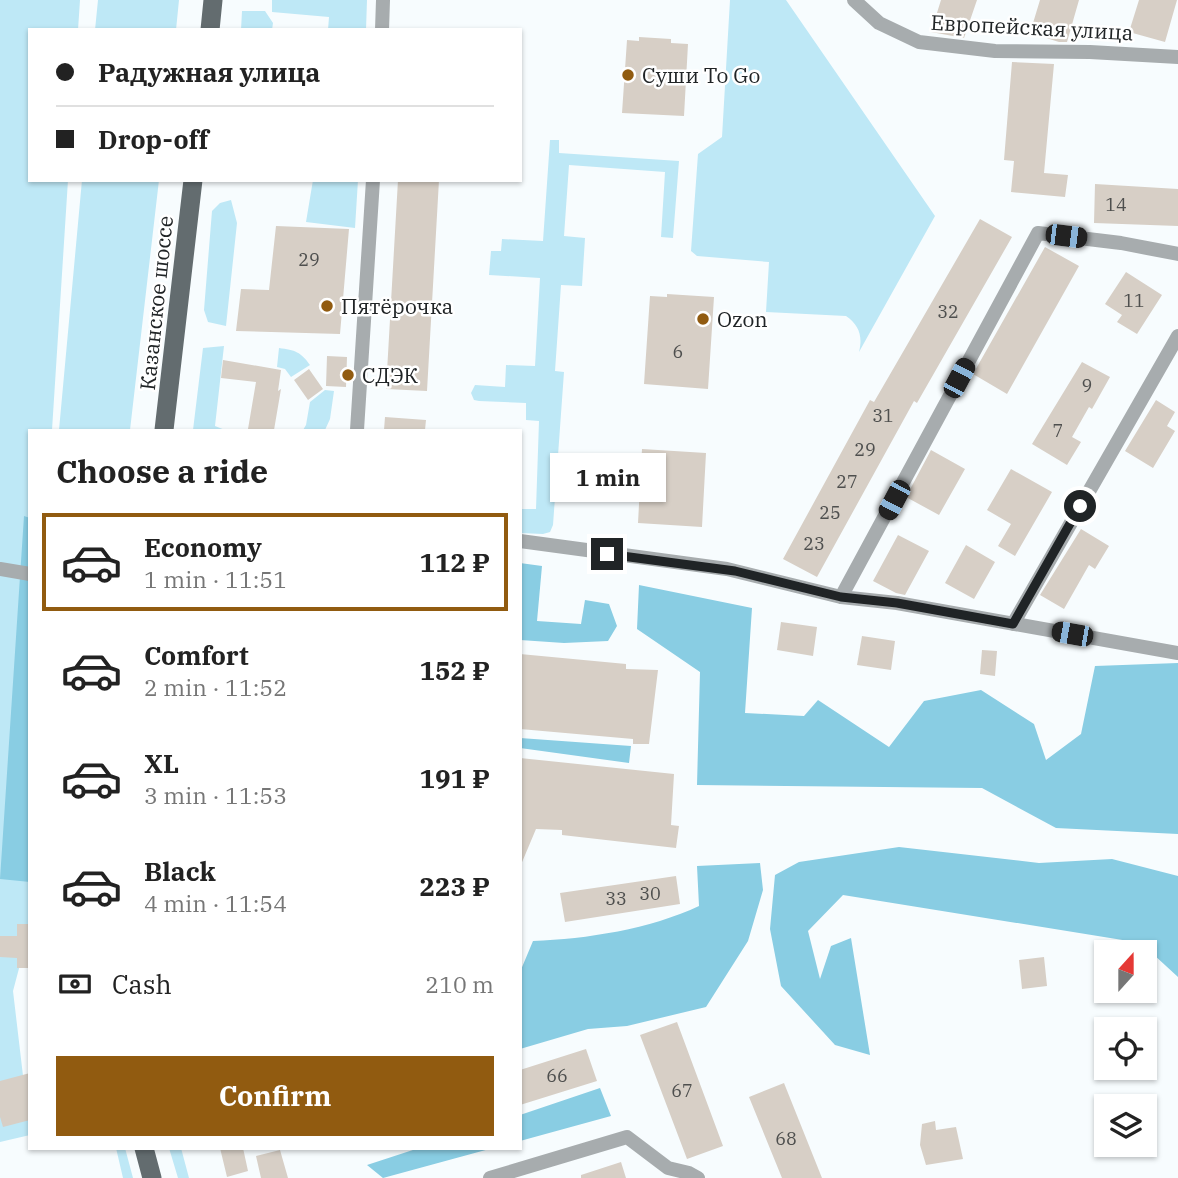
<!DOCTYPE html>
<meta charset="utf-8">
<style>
body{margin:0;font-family:"IBM Plex Serif",serif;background:#f2f2f2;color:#222;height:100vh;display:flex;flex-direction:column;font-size:26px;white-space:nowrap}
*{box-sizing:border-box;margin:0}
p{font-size:23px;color:#767676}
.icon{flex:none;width:38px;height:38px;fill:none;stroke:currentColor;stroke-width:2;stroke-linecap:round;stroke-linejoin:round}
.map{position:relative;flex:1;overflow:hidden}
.drawer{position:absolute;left:28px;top:429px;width:494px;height:721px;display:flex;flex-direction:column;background:#fff;border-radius:0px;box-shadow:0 2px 5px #0004}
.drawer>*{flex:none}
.hud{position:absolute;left:28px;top:28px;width:494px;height:154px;border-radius:0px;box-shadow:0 2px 5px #0004;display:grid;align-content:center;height:154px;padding:0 28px;background:#fff}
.needle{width:46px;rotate:21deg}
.tools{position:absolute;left:1094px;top:940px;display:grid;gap:14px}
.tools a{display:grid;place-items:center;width:63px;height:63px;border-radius:0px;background:#fff;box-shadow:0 2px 5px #0004;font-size:35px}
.end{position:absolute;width:32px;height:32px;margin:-16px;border:9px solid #202426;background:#fff;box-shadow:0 0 0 4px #fff}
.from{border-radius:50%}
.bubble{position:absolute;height:49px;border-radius:0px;background:#fff;box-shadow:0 2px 5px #0004;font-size:23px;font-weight:800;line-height:49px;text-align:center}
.car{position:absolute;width:21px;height:42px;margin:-21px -10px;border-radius:9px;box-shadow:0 0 5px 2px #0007;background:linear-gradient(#222 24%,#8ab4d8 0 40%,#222 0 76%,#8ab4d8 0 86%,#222 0)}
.hud b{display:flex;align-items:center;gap:24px;height:66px;font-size:26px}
.hud b+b{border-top:2px solid #e0e0e0}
.hud i{width:18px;height:18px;background:#222}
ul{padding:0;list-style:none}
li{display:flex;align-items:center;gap:21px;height:98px;margin:0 14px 10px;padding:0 14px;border:4px solid transparent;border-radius:0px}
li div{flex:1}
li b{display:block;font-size:26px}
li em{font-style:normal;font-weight:800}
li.current{border-color:#915b10}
li>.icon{width:63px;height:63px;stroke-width:1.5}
h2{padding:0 28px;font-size:32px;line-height:84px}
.pay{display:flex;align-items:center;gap:18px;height:77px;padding:0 28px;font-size:26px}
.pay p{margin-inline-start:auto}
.button{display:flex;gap:14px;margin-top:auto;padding:14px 28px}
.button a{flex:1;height:80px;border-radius:0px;background:#915b10;color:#fff;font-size:28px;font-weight:800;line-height:80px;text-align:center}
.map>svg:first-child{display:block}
.green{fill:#bee8f6}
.forest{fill:#89cde3}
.building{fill:#d7cfc6}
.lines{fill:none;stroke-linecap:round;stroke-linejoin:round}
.minor{stroke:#a7acae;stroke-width:14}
.primary{stroke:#636c6f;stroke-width:19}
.route{stroke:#202426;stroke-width:9}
.poi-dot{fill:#915b10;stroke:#fff;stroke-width:2.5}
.labels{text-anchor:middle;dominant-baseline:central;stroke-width:5;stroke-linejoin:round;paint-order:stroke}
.number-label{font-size:18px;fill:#4e4f4e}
.street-label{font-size:21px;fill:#202426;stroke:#fff}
.poi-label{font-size:21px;fill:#202426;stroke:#fff;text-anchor:start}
</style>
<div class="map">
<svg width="1178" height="1178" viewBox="0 0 1178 1178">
<rect width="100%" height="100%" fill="#f7fcfe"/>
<path class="green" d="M0,0H80L78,30H30V180H68L52,430H30V927L13,991L30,1135L0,1142Z
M98,0H179L176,30H95Z
M272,0H367L366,30H328L329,17L272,12Z
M730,0H786L935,216L859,352C863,336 859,325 846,316L766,312L769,262L697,256L691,251L698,154L722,137Z
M242,11H265L273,23L272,30H241Z
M550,140H559V153L679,161L673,238L661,237L665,172L569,165L564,236L585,238L582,286L561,285L555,371L564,372L553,525L550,532L543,534L520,533V509H536L539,421L526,420V403L479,401L474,400L471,393L475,385L505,387L506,365L535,366L540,278L489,275L491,251H501L502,239L543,241Z
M82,180H159L130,430H59Z
M313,180H358L355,228L306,222Z
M231,200L237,223L226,326L208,322L204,310L212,211L220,203Z
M224,346L215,426L225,430H193L203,348Z
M279,348C295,350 301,352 310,365L291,377L285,369L277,367Z
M325,390L334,391L330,419L325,430H303L306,425L310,402Z
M116,1148H125L133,1178H123Z
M169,1148H181L189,1178H178Z"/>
<path class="forest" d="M24,516L30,518V882L0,879Z
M520,563L542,566L537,621L581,624L585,600L609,604L617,626L608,641L564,643L520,640Z
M639,585L752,608L745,713L804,716L818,700L889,747L924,701L981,690L1034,724L1046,760L1081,734L1095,666L1178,663V834L1056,828L982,788L697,785L700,672L637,629Z
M520,738L631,746L629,763L520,748Z
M899,847L1039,863L1112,859L1178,876V977L1141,943L843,895L808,931L820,979L831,946L851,938L870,1055L835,1045L781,986L770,929L775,875L799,862Z
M760,863L763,890L748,941L706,1007L627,1026L588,1029L520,1049V972L533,941C587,939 650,929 699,906L697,866Z
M600,1088L611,1116L520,1141V1115Z
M419,1148H493L383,1178L367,1165Z"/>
<path class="building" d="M941,0H977L964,38L931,32Z
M1040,0H1079L1067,42H1059L1030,33Z
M1139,0H1177L1165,42L1129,32Z
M639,37L671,39V43L688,44L684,116L622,113L627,40L639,41Z
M1012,62L1054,64L1044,173L1068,175L1065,197L1011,192L1014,161L1004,160Z
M398,180H439L427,391L386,389Z
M1095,184L1178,189V226L1094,223Z
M980,219L1012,237L917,403L914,401L817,577L783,559L870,400L874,402Z
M276,226L349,229L340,334L236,331L241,289L269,290Z
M1045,247L1079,266L1007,394L973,374Z
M1126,272L1162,295L1137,334L1117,322L1122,315L1105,304Z
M667,294L714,297L708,389L644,384L650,296L667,297Z
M327,356L347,357L346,387L326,386Z
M223,360L281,370L278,391L281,389L274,430L248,429L256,382L221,378Z
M1082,362L1110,377L1092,409L1089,407L1072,437L1081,442L1067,465L1032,444Z
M309,369L323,389L308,400L294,380Z
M1156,400L1175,412L1167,426L1175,431L1153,468L1125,451Z
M385,417L426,420L425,430H384Z
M642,449L706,453L702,527L638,523Z
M931,450L965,469L939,515L906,497Z
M1011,469L1052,492L1015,556L998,546L1011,524L987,510Z
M1081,529L1109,546L1095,569L1089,565L1064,609L1040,595Z
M898,535L929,551L905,595L896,593L873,581Z
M966,545L995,562L974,599L945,583Z
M781,622L817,627L813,656L777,650Z
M862,636L895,641L891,670L857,665Z
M982,650L997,651L995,676L980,674Z
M520,654L626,664V669L658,670L649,744H633V739L520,729Z
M520,758L674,774L671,825L679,826L676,848L562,835V830L536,829L520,867Z
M676,876L680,904L565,922L560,893Z
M17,924H30V968H17V958L0,957V936H17Z
M1044,957L1047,986L1022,989L1019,960Z
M677,1022L723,1146L687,1159L640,1035Z
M586,1049L597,1081L520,1105V1070Z
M30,1073V1120L3,1127L0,1117V1081Z
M784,1083L822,1178H782L749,1097Z
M935,1121L936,1130L956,1127L963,1159L926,1165L920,1145L922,1124Z
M220,1148H243L248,1171L227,1177Z
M280,1150L288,1178H261L256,1156Z
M621,1162L626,1178H581V1175Z"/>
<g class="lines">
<path class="minor" d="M854,0L879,23L919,42L995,51L1090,52L1178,57
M382,30L383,0
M357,430L373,180
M520,541L727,569L841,597L897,603L1178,653
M0,569L30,574
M841,597L1038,233L1121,243L1178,254
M1013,624L1178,336
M490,1178L627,1137L668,1168L689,1173L698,1178"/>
<path class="primary" d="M210,30L213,0
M164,430L193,180
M144,1148L152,1178"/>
</g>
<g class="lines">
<path class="route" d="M607,554L735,571L841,597L897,603L1013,624L1080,506"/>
</g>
<g class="poi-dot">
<circle cx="628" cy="75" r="7"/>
<circle cx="327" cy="306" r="7"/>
<circle cx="703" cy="319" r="7"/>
<circle cx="348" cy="375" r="7"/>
</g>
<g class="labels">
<g class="number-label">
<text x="1116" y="204">14</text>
<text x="309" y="259">29</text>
<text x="1134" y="300">11</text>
<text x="948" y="311">32</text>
<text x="678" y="351">6</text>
<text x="1087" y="385">9</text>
<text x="883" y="415">31</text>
<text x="1058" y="430">7</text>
<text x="865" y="449">29</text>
<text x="847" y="481">27</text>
<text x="830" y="512">25</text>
<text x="814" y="543">23</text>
<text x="650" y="893">30</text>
<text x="616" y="898">33</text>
<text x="557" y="1075">66</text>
<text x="682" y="1090">67</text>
<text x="786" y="1138">68</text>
</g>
<g class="street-label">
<text transform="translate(1032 27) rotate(3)">Европейская улица</text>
<text transform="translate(156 303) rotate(-84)">Казанское шоссе</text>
</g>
<g class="poi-label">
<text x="642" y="75">Суши To Go</text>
<text x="341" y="306">Пятёрочка</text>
<text x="717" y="319">Ozon</text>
<text x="362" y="375">СДЭК</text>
</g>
</g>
</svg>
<div class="tools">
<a><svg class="needle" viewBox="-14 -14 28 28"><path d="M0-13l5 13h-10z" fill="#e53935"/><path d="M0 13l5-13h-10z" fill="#767676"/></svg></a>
<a><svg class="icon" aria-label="locate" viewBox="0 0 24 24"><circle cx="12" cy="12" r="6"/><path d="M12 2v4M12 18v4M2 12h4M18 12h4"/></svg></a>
<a><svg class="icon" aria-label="layers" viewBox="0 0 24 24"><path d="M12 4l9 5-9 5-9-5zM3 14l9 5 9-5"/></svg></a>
</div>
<i class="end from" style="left:1080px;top:506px"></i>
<i class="end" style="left:607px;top:554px"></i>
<div class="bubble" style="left:550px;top:453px;width:116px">1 min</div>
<i class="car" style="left:1066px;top:236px;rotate:97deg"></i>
<i class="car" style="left:959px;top:378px;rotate:28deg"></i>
<i class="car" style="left:894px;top:500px;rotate:208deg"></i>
<i class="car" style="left:1072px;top:634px;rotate:280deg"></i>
<div class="hud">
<b><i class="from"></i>Радужная улица</b>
<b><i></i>Drop-off</b>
</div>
<section class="drawer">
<h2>Choose a ride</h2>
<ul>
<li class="current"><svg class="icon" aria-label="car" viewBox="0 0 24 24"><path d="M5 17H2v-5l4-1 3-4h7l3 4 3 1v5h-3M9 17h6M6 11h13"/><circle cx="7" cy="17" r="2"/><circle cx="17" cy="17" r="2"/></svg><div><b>Economy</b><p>1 min · 11:51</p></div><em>112 ₽</em></li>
<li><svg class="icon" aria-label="car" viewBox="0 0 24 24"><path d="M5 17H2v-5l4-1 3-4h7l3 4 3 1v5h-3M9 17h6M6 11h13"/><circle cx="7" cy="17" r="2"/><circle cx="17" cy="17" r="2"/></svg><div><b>Comfort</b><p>2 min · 11:52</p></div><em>152 ₽</em></li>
<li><svg class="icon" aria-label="car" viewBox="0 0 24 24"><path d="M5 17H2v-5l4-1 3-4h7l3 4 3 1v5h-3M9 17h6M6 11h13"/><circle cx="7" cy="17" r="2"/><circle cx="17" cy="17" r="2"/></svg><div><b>XL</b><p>3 min · 11:53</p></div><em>191 ₽</em></li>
<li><svg class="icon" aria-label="car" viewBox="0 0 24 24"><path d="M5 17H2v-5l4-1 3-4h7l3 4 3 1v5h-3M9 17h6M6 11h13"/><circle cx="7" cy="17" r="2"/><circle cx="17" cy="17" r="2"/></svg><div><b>Black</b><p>4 min · 11:54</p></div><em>223 ₽</em></li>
</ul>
<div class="pay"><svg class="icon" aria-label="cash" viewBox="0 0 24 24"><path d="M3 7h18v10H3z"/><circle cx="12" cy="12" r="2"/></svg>Cash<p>210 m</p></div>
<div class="button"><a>Confirm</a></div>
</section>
</div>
